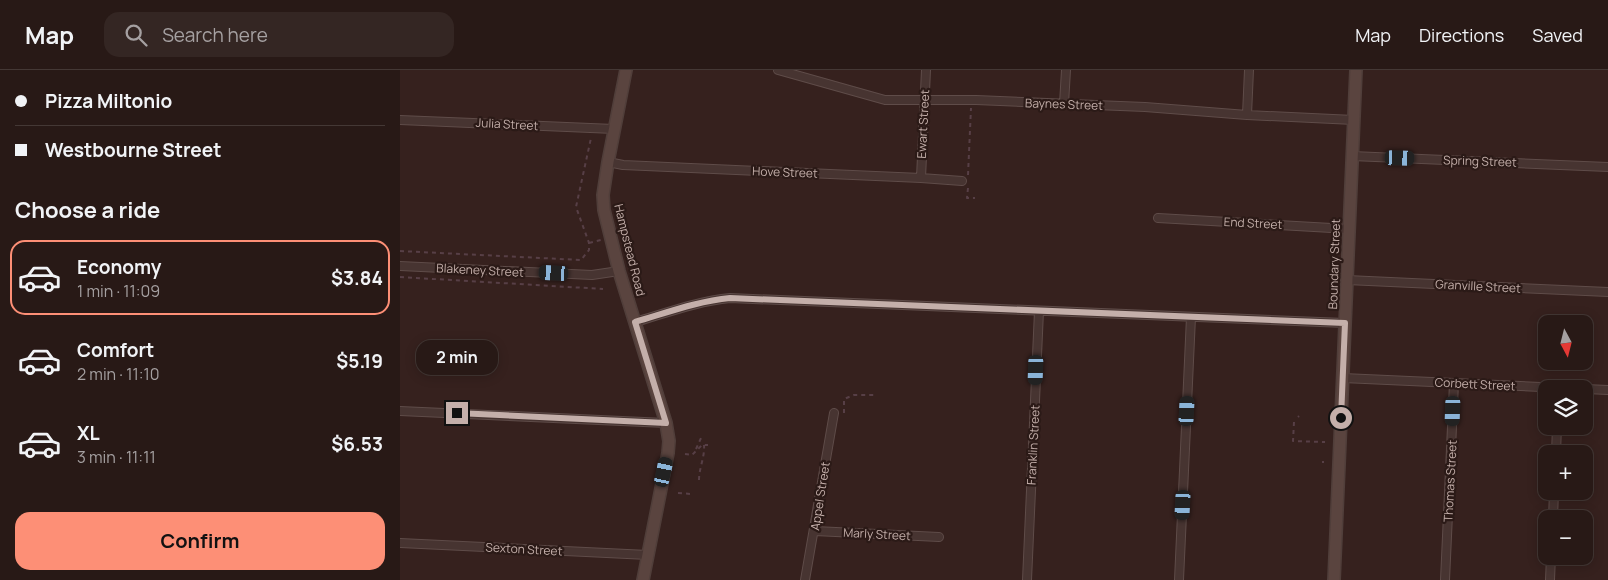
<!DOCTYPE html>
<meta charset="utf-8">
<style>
body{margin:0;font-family:Manrope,sans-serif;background:#342623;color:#f1f3f6;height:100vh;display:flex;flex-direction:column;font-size:19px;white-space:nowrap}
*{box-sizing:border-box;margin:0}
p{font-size:16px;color:#a5a0a1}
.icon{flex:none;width:28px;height:28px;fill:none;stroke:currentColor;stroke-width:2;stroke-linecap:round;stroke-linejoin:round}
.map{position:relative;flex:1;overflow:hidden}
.sheet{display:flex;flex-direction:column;background:#281916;width:400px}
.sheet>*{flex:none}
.top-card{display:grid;align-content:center;height:110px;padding:0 15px;background:#281916}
.needle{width:32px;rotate:173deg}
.fabs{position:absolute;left:1138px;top:245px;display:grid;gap:10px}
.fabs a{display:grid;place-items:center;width:55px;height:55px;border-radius:10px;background:#281916;box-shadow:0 2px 12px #0003,0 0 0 1px #443835;font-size:25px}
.end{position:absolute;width:22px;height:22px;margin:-11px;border:6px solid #c4afaa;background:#111;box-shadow:0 0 0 2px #111}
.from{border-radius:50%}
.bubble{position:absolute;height:35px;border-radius:15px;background:#281916;box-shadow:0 2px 12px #0003,0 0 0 1px #443835;font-size:16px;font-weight:700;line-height:35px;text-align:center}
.car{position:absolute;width:15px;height:30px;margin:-15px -8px;border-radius:6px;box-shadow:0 0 4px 1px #0007;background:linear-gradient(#222 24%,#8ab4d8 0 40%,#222 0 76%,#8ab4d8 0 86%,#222 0)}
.top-card b{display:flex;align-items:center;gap:18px;height:48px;font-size:19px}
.top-card b+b{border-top:1px solid #443835}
.top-card i{width:12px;height:12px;background:#f1f3f6}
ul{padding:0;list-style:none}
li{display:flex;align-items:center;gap:15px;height:75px;margin:0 10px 8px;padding:0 5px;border:2px solid transparent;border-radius:15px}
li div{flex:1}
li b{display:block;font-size:19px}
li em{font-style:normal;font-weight:700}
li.active{border-color:#fd8f76}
li>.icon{width:45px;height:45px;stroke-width:1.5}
h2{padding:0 15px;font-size:22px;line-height:60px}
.button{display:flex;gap:10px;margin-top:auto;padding:10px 15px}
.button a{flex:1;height:58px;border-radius:15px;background:#fd8f76;color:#111;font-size:20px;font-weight:700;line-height:58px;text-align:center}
header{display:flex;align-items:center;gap:30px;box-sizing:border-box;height:70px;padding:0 25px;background:#281916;border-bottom:1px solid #443835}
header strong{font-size:24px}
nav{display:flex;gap:28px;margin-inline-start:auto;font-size:18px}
.search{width:350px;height:45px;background:#342623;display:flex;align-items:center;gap:12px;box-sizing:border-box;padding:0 18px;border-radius:15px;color:#a5a0a1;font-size:19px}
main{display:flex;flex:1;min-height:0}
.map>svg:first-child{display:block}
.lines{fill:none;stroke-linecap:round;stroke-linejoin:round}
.street-casing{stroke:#5f4c49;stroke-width:10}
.secondary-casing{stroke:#503e3a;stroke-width:14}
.path{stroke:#573f46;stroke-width:2;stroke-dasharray:4 4;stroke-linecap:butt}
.street{stroke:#473431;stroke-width:8}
.secondary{stroke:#5a443f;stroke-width:11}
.route{stroke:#c4afaa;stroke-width:6}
.labels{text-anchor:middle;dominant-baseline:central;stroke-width:4.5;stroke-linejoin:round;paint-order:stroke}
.street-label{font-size:12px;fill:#c4afaa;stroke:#2b1a17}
</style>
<header>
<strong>Map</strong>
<div class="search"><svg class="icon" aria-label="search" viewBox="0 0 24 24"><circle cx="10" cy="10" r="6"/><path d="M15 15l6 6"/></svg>Search here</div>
<nav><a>Map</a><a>Directions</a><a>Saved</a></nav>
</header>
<main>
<section class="sheet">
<div class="top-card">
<b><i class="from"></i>Pizza Miltonio</b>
<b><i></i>Westbourne Street</b>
</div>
<h2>Choose a ride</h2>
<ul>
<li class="active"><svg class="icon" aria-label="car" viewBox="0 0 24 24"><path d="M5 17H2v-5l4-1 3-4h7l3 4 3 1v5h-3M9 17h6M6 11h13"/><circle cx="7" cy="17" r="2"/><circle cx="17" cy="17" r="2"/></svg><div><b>Economy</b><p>1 min · 11:09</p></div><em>$3.84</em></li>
<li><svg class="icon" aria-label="car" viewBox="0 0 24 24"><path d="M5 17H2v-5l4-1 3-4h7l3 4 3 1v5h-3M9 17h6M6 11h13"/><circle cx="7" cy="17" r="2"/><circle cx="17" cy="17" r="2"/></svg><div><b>Comfort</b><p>2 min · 11:10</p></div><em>$5.19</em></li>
<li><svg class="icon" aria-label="car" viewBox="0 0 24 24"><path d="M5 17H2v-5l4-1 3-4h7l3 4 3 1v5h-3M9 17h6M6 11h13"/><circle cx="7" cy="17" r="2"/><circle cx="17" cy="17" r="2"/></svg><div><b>XL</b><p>3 min · 11:11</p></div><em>$6.53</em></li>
</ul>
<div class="button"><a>Confirm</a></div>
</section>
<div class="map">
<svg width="1208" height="510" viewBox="0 0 1208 510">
<rect width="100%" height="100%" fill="#36211e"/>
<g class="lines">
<g class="street-casing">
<path id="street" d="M378,0L485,30H576L745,37L847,45L954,50
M664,34L666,0
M847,45L849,0
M0,50L214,59
M952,86L1208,97
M208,92L223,95L521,108L562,111
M521,108L526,0
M758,148L949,159
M0,196L192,205L219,201
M947,210L1208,222
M235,252C266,243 298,231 330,228L945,253
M943,308L1208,320
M0,341L266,353
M1156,384L1157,356
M1153,449L1154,421
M415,461L539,467
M0,473L248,485
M405,510L434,343
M627,510L639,241
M779,510L791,247
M1045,510L1054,313
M1150,510L1151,486"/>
</g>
<g class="secondary-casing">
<path id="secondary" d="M226,0L208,92L203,125L204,140L219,201L266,353L269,371L268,383L243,510
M934,510L956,0"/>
</g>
<path class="path" d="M568,105L571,38
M568,118L567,128H575
M189,173L201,170
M0,181L181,190L189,180V173L176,137L191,68
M0,207L203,219
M444,343V329L454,325H474
M898,347L899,346
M894,352L893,371L925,372
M296,379L301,368
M285,384L292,385L302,375H308
M922,392H924
M299,410C299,398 305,387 304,375
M278,423L291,424"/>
<use href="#street" class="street"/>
<use href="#secondary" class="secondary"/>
</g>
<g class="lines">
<path class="route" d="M57,343L266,353L235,252C266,243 298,231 330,228L945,253L941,348"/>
</g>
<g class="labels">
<g class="street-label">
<text transform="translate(664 34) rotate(2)">Baynes Street</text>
<text transform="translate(107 54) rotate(3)">Julia Street</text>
<text transform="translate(523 54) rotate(-87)">Ewart Street</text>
<text transform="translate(1080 91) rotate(2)">Spring Street</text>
<text transform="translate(385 102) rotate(2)">Hove Street</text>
<text transform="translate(853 153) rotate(3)">End Street</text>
<text transform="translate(230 180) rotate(76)">Hampstead Road</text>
<text transform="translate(934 194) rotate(-88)">Boundary Street</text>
<text transform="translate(80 200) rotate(3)">Blakeney Street</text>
<text transform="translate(1078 216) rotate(3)">Granville Street</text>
<text transform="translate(1075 314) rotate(3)">Corbett Street</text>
<text transform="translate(633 375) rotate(-87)">Franklin Street</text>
<text transform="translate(1050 411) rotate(-87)">Thomas Street</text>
<text transform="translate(420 426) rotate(-81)">Appel Street</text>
<text transform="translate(477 464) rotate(3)">Marly Street</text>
<text transform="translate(124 479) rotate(3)">Sexton Street</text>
</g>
</g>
</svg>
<div class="fabs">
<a><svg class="needle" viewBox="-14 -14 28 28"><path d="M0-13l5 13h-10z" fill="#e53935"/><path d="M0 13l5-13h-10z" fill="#a5a0a1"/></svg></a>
<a><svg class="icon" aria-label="layers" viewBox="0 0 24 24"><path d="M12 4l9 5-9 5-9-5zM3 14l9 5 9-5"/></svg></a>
<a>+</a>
<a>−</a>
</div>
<i class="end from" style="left:941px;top:348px"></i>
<i class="end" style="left:57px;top:343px"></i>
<div class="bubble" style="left:16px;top:270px;width:82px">2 min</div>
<i class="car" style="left:1000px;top:88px;rotate:92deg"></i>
<i class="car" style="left:154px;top:203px;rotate:273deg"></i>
<i class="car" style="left:636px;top:300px;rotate:182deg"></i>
<i class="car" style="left:787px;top:341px;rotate:3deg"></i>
<i class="car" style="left:1053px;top:341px;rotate:182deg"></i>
<i class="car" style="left:264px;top:402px;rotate:12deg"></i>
<i class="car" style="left:783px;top:435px;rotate:183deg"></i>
</div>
</main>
